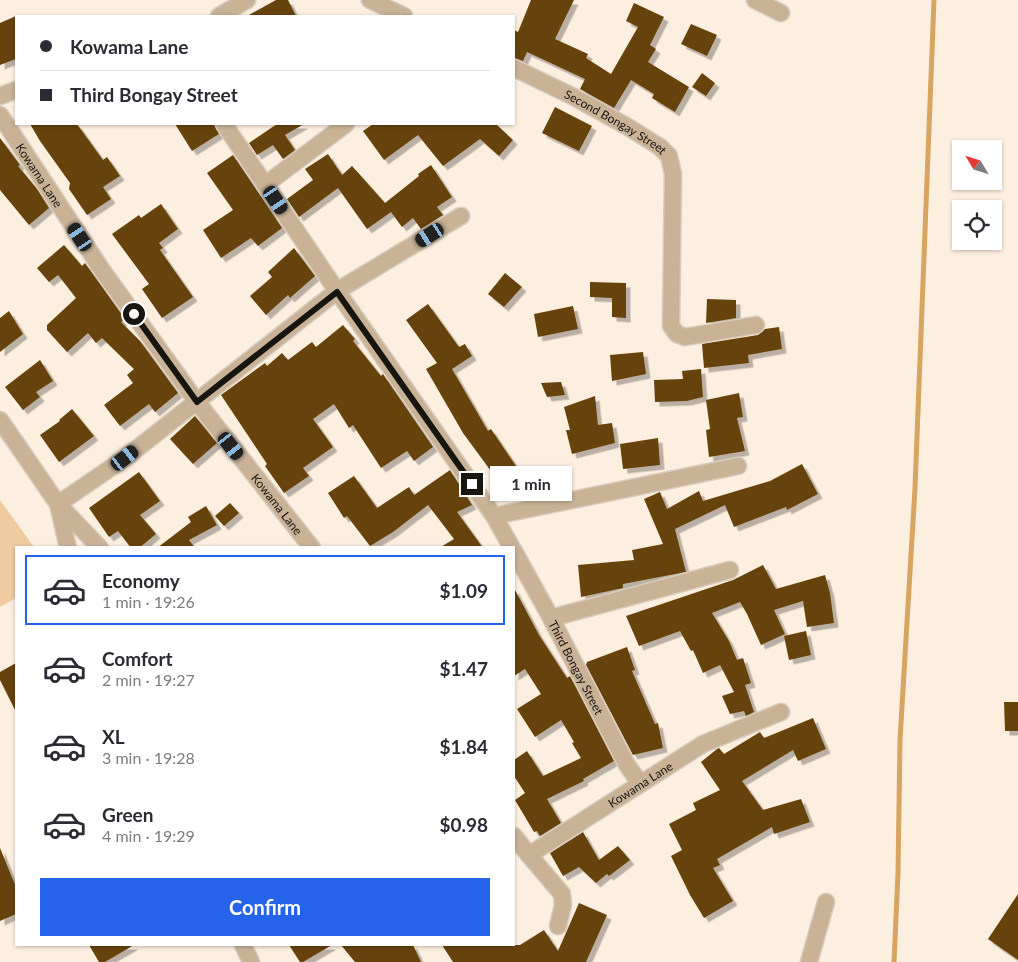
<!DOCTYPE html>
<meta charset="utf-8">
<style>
body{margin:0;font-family:Lato,sans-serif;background:#f7f7f7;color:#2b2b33;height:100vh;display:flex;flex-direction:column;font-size:19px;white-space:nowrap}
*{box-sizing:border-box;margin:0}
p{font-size:16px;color:#7c7c81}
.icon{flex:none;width:28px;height:28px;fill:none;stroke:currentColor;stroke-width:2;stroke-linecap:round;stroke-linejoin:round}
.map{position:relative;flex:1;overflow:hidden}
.sheet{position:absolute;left:15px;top:546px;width:500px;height:400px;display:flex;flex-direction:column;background:#fff;border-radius:0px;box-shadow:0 1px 4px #0004}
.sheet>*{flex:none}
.banner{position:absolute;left:15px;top:15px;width:500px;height:110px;border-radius:0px;box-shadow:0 1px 4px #0004;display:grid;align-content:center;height:110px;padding:0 25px;background:#fff}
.needle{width:32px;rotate:308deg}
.controls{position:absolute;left:952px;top:140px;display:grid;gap:10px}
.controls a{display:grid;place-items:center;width:50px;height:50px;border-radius:0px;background:#fff;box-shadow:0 1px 4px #0004;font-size:25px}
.end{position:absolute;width:22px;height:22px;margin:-11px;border:6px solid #18140e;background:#fff;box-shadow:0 0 0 2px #fff}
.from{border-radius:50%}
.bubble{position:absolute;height:35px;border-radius:0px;background:#fff;box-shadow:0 1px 4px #0004;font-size:16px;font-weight:700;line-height:35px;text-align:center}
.car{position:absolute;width:15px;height:30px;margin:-15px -8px;border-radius:6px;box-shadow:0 0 4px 1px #0007;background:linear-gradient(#222 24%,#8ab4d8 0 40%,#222 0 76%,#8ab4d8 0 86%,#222 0)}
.banner b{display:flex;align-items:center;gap:18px;height:48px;font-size:19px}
.banner b+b{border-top:1px solid #e1e1e2}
.banner i{width:12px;height:12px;background:#2b2b33}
ul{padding:9px 0 0;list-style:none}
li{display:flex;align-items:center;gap:15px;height:70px;margin:0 10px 8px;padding:0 15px;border:2px solid transparent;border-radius:0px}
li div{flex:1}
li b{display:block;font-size:19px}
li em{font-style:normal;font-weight:700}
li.selected{border-color:#2563eb}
li>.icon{width:45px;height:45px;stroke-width:1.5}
.primary-button{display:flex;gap:10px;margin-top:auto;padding:10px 25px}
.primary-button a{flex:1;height:58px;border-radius:0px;background:#2563eb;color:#fff;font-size:20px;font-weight:700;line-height:58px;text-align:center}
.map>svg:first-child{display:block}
.green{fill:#eecba1}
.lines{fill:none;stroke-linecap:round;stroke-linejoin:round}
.stream{stroke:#d7a461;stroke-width:5}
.building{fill:#664209;filter:url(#shadow)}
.street-casing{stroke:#d8ccbe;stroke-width:19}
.street{stroke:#c9b296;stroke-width:16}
.route{stroke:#18140e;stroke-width:6}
.labels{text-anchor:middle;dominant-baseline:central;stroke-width:5;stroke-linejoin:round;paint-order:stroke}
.street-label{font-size:12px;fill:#18140e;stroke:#fff}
</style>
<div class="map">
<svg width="1018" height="962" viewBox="0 0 1018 962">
<defs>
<filter id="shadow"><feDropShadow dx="4.5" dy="4.5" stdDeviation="0" flood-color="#0004"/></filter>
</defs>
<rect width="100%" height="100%" fill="#fdefdf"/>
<path class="green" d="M0,500L34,547L16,548V598L0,607Z"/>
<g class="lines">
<path class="stream" d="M894,962L898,873L900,740L915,488L934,0"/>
</g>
<path class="building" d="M276,0H288L296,16H247Z
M531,0H574L555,39L588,54L586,58L611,74L638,27L626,21L634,3L664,17L650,45L656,49L648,62L689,87L675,112L652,98L654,94L631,80L614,108L580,89L585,79L527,52L523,61L514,58V30L518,32Z
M16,16V59L0,65V23Z
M691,24L717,35L707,56L681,44Z
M702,73L715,83L706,96L692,87Z
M555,107L592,126L579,151L542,133Z
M30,124H77L103,160L107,157L120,176L103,187L111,199L87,215L69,189L70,183L40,141Z
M175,124H214L219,134L192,151Z
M277,124H304L285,135L295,150L283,159L273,145L257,155L249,143Z
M373,124H496L513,140L499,156L480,139L443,166L418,135L384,160L363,131Z
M0,138L20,165L18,166L37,189L49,208L29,225L0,190Z
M328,154L342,175L352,166L385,203L419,176L418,174L431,165L452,197L437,207L443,215L421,229L413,218L402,227L391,212L367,229L338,188L299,217L287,199L313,180L305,169Z
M233,155L282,228L258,246L251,238L221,258L203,230L233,210L207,173Z
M161,204L178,229L159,243L163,248L160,250L193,297L162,318L142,289L149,284L112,234L139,215L141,218Z
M64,245L82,266L85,263L125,319L121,322L140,341L178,393L155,412L149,404L120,426L104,405L133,383L127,375L134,369L102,338L96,343L88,333L67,352L47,330V325L76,298L58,275L49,282L37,268Z
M294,248L315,276L290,298L288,295L266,315L250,296L272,277L268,272Z
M505,273L522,287L504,307L488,294Z
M590,282L626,283V318L612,317V298L590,297Z
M707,299L736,300V318L706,323Z
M428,304L459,347L465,344L472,356L452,369L488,431L491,429L518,469L499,482L463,433L426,369L437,363L406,320Z
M573,306L578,329L538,337L534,314Z
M9,311L23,334L0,352V318Z
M343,325L355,339L353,341L381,376L383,374L433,447L414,461L407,451L381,468L353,425L349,428L334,404L313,419L333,447L303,468L309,476L284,493L265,466L267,464L221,395L265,363L267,366L282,353L288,360L312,342L316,347Z
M779,327L782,349L748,355L749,363L704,368L702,344L758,335L765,329Z
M643,352L646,374L612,381L610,355Z
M40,360L53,381L36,392L40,397L23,410L5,387Z
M701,369L703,397L687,401L655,402L654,380L683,379L682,371Z
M561,382L565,395L547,397L541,383Z
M739,393L743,417L737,418L745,451L709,457L706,430L710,429L706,400Z
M595,396L598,425L612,423L615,443L572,454L566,430H570L564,407Z
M72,409L94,436L59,462L40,435L60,421L59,420Z
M195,416L217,443L193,464L170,439Z
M658,438L660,465L623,469L620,444Z
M802,464L818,494L787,510L786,507L734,527L725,505L675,529L686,572L623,584V588L581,597L578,565L634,560L632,550L663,544L644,499L660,492L667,509L699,491L703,501L770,481Z
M450,470L472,505L457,512L483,548H439L454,539L428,505L393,532L370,546L347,516L344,518L328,493L354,476L377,508L409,487L414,495Z
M139,472L160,501L140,515L156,534L139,548H131L118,531L109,537L89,508Z
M230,503L239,513L224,526L215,516Z
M206,506L217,525L189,540L195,548H157L191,522L188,517Z
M763,565L776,589L825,575L830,593L834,623L807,627L803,601L774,610L785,634L761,645L747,614L740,602L712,613L729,641L737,660L743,658L751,683L745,685L754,712L746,716L744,711L730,714L722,696L734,692L720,665L703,673L693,650L691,651L680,631L639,646L626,616L733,580Z
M514,588L539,635L567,678L570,676L614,761L583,779L584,781L547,799L561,823L540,836L537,831L534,832L515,800L525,793L514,776V760L527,751L543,776L581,758L572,743L574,742L561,720L535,737L517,709L541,694L525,669L514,676Z
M806,631L811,655L789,660L784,636Z
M627,647L635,670L632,671L655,724L658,723L663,748L633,755L586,665L587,662Z
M16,663V712L0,680V672Z
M1004,702H1018V731H1005Z
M813,718L826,749L798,761L793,750L742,781L763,810L801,799L810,822L774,834L772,827L717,859L720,865L713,868L733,901L704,918L690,895L671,856L682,850L669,824L696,810L693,803L720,790L701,762L717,749L719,748L724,754L760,732L764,738Z
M583,832L599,860L618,846L630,860L609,876L607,874L596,883L579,867L563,876L550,853Z
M0,848L16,887V914L0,921Z
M1018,894V960L988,939Z
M579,903L607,915L586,962H453L442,945H520L544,930L558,951Z
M89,945H134L105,962H99Z
M289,945H332L303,962H300Z
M341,945H413L421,962H355Z"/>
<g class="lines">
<g class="street-casing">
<g id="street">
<path d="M370,0L404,16"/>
<path d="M755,0L781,13"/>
<path d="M219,16L247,0"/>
<path id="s1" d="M514,68L572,96L628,127L660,147L669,156L673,174L671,326L677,334L685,337L756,325"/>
<path d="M0,96L16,90"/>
<path id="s2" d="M0,115L102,270L197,402L312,548"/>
<path d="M224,124L337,291L494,516L512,548"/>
<path d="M265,185L346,124"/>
<path d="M0,420L58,504L100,548"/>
<path d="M58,504L125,458L337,291L461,216"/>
<path d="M58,504L68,548"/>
<path d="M494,516L738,466"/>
<path id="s3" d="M514,551L551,618L627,765L640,783"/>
<path d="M551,618L730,570"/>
<path id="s4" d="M514,836L529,855L703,744L781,712"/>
<path d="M529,855L562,894L563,905L558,926"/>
<path d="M243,945L251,962"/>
<path d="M809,962L826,902"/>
</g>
</g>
<use href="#street" class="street"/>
</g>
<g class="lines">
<path class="route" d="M134,314L197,402L337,292L472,484"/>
</g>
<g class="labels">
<g class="street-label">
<text stroke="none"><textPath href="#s1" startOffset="115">Second Bongay Street</textPath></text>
<text stroke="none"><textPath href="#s2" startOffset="72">Kowama Lane</textPath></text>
<text stroke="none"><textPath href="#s2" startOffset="478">Kowama Lane</textPath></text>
<text stroke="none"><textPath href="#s3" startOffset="132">Third Bongay Street</textPath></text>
<text stroke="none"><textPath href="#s4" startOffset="156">Kowama Lane</textPath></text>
</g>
</g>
</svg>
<div class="controls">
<a><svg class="needle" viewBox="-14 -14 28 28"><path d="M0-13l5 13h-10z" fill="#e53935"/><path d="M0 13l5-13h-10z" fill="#7c7c81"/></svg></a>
<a><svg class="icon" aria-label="locate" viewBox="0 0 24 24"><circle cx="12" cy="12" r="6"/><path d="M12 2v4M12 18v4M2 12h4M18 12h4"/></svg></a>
</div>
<i class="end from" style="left:134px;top:314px"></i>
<i class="end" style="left:472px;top:484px"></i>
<div class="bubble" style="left:490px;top:466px;width:82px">1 min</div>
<i class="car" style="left:276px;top:200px;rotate:146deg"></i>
<i class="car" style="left:430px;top:235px;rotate:238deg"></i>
<i class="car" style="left:80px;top:237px;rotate:326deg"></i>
<i class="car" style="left:231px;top:446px;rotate:141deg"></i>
<i class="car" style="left:125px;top:458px;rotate:52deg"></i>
<div class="banner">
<b><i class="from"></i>Kowama Lane</b>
<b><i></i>Third Bongay Street</b>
</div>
<section class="sheet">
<ul>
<li class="selected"><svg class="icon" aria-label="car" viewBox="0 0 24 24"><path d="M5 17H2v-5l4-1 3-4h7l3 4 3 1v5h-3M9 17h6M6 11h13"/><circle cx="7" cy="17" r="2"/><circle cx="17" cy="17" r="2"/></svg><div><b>Economy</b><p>1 min · 19:26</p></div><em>$1.09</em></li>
<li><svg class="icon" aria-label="car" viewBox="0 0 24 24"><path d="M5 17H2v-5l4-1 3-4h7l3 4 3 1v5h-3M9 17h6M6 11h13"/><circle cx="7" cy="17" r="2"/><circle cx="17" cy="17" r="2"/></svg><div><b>Comfort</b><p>2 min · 19:27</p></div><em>$1.47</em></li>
<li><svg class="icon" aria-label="car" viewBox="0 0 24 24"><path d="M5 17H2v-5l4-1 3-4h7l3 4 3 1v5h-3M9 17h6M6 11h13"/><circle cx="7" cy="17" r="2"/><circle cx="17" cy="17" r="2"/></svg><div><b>XL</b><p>3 min · 19:28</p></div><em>$1.84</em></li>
<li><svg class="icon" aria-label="car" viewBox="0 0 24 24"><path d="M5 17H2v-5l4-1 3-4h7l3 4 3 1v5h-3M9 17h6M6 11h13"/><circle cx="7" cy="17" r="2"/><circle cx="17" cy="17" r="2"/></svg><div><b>Green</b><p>4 min · 19:29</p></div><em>$0.98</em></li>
</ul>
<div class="primary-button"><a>Confirm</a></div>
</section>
</div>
